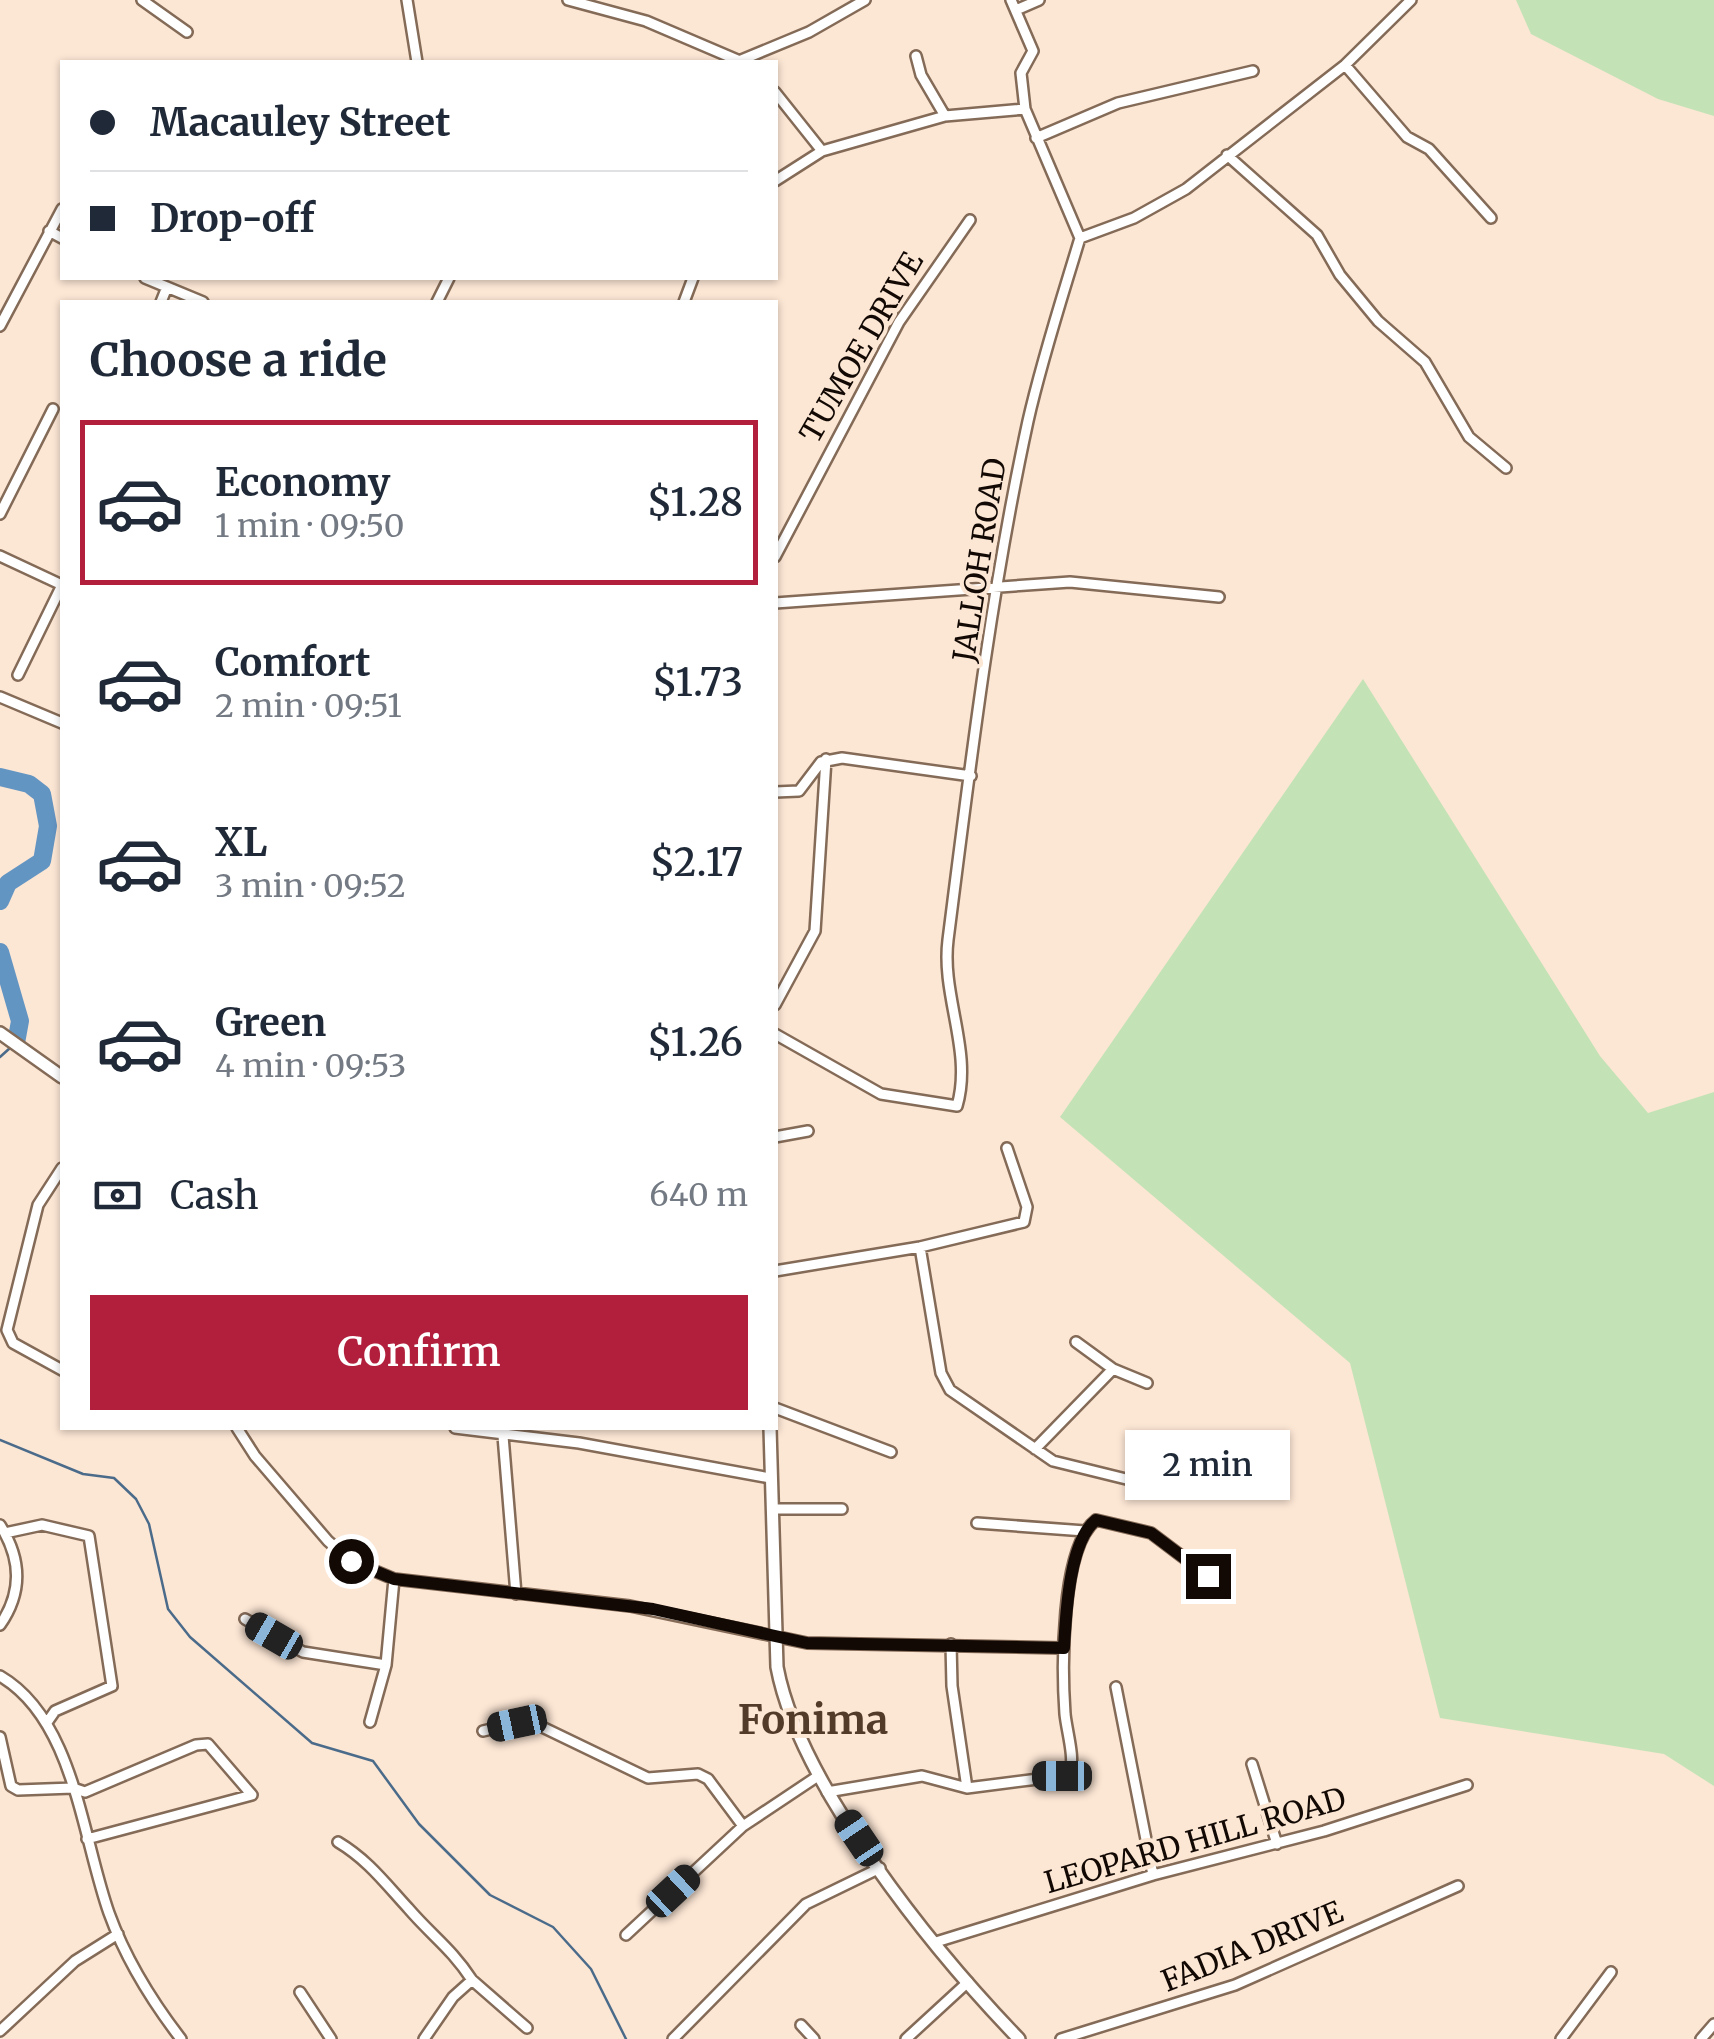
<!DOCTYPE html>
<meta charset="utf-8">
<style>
body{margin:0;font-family:Merriweather,serif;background:#f2f2f3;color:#1f2937;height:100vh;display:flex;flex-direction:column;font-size:38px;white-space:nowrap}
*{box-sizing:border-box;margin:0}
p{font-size:32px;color:#747a83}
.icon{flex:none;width:55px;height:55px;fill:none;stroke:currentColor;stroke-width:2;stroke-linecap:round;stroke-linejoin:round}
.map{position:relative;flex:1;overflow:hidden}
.drawer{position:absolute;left:60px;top:300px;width:718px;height:1130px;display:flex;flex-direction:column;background:#fff;border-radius:0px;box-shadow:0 2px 8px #0004}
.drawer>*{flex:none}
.banner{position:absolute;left:60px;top:60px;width:718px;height:220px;border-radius:0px;box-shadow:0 2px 8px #0004;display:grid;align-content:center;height:220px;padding:0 30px;background:#fff}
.end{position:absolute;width:45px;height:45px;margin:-22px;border:12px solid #120904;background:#fff;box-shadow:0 0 0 5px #fff}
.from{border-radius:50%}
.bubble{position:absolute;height:70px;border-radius:0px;background:#fff;box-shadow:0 2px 8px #0004;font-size:32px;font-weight:600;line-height:70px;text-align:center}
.car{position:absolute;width:30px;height:60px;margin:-30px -15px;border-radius:12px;box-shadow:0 0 8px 2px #0007;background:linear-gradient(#222 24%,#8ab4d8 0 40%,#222 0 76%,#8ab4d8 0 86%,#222 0)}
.banner b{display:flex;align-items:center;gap:35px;height:95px;font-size:38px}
.banner b+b{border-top:2px solid #e0e1e3}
.banner i{width:25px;height:25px;background:#1f2937}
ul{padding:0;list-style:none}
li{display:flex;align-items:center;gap:30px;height:165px;margin:0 20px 15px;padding:0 10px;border:5px solid transparent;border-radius:0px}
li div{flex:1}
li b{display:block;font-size:38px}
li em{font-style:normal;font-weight:600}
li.selected{border-color:#b21f3c}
li>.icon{width:90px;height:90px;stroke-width:1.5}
h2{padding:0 30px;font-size:45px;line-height:120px}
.pay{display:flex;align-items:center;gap:25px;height:110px;padding:0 30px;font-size:38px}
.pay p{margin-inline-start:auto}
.cta{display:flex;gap:20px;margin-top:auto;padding:20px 30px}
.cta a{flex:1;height:115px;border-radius:0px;background:#b21f3c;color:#fff;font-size:40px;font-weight:600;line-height:115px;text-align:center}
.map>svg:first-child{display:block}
.green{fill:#c3e3b6}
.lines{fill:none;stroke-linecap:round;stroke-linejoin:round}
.stream{stroke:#4b6b8a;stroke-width:2.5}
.river{stroke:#6395c3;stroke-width:18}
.minor-casing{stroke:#846b58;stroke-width:14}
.tertiary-casing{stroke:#846b58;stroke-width:16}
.minor{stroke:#fff;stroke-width:9}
.tertiary{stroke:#fff;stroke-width:11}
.route{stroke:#120904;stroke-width:12}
.labels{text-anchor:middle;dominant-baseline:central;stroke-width:8;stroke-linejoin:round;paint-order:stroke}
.street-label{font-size:30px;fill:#120904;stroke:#fce6d4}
.district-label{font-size:40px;font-weight:bold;fill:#523b29;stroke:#fce6d4}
</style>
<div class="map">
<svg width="1714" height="2039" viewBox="0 0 1714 2039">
<rect width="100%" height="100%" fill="#fce6d4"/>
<path class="green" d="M1516,0H1714V116L1658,99L1531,34Z
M1363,679L1600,1056L1648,1113L1714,1092V1786L1664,1754L1440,1718L1350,1363L1060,1117Z"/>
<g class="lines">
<path class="stream" d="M0,1057L10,1048
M0,1440L83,1474L114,1478L136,1499L149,1524L168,1609L190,1637L312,1743L373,1761L419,1824L490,1895L553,1927L591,1969L626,2039"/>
<path class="river" d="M0,777L29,784L42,794L48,826L42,861L8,883L0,901
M0,952L20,1021L16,1043"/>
<g class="minor-casing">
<path id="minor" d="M142,0L187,32
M407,0L417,62
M568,0L646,21L742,62
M1011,0L1033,51L1021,73L1025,109L1080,238
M1016,10L1039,0
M916,56L921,75L945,116
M739,61L809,32L865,0
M1345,65L1407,137L1429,149L1491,218
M775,92L822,151L775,181
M1036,138L1118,103L1253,71
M822,151L945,116L1025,109
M1227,155L1317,235L1340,275L1378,321L1425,362L1469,437L1506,468
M49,231L62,238
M1080,238L1134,218L1186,189L1345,65L1411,0
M145,278L203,302
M161,302L167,287
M437,302L449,278
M684,302L693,278
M0,326L62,209
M0,514L53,409
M0,556L62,585
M775,557L899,322L970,220
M775,603L1070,582L1219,597
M18,675L62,585
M0,697L62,723
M775,792L799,791L821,762L842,758L971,776
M775,1005L815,931L826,759
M775,1034L881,1094L957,1106C973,1051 941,996 948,940C970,767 991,591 1028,421C1042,359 1062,298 1080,238
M775,1137L808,1131
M62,1168L38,1205L7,1330L13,1343L62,1370
M920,1247L941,1373L950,1390L1053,1461L1183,1493
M775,1271L920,1247L1024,1222L1027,1207L1007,1148
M1076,1342L1113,1369L1147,1383
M775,1408L891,1452
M237,1428L255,1456L328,1541L351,1561L394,1579L630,1606L807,1643L1063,1648
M455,1428L579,1443L770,1478
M503,1436L516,1594
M1035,1449L1113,1369
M773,1509H842
M977,1523L1085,1531
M0,1525C21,1558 23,1592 0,1625
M5,1533L42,1525L89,1536L112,1686L55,1711L48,1721
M245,1619L303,1652L386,1665
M951,1644L952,1686L967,1788
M0,1676C74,1719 82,1837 109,1913C126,1960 151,2000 181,2039
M1116,1687L1153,1875
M370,1722L386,1665L394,1579
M483,1731L517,1723L538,1725L648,1778L698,1774L708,1779L743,1826
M0,1737L11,1786L18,1790L73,1788L85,1792L196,1745L208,1744L252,1795L87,1839
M1252,1764L1277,1844
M827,1792L922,1776L967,1788L1070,1775C1075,1756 1067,1733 1065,1714C1062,1671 1060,1548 1096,1520L1151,1533L1208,1576
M338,1842C368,1860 385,1883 408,1908C432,1936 451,1948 472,1980
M626,1935L743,1826L818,1776
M936,1942L1153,1875L1324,1831L1467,1785
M300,1992L331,2039
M801,2025L814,2039
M0,2031L75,1961L118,1934
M424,2039L453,1997L472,1980L527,2028
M673,2039L806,1904L880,1868
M906,2039L968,1982
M1061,2039L1235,1985L1458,1886
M1561,2039L1611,1972
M1701,2039L1714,2024"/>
</g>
<g class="tertiary-casing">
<path id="tertiary" d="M0,1033L62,1077
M770,1428L777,1667C799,1785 935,1952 1019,2039"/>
</g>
<use href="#minor" class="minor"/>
<use href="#tertiary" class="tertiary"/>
</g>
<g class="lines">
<path class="route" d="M351,1561L394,1579L653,1609L807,1643L1064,1648C1066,1615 1069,1541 1096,1520L1151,1533L1208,1576"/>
</g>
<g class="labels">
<g class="street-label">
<text transform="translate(861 347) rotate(-60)">TUMOE DRIVE</text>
<text transform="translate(979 560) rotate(-81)">JALLOH ROAD</text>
<text transform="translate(1195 1840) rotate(-16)">LEOPARD HILL ROAD</text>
<text transform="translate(1252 1946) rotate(-22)">FADIA DRIVE</text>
</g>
<g class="district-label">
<text x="813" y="1720">Fonima</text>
</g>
</g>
</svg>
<i class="end from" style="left:351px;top:1561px"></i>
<i class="end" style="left:1208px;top:1576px"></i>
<div class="bubble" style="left:1125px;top:1430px;width:165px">2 min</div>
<i class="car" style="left:274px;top:1636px;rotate:300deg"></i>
<i class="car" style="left:517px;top:1723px;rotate:258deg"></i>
<i class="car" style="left:1062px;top:1776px;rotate:270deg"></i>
<i class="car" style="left:859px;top:1838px;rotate:326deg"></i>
<i class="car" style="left:673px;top:1891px;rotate:47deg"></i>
<div class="banner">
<b><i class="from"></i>Macauley Street</b>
<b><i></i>Drop-off</b>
</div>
<section class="drawer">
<h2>Choose a ride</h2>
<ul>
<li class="selected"><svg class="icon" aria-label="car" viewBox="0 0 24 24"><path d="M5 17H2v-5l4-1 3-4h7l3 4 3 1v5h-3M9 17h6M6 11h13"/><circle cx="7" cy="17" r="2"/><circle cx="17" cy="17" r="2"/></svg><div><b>Economy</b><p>1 min · 09:50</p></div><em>$1.28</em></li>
<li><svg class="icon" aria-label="car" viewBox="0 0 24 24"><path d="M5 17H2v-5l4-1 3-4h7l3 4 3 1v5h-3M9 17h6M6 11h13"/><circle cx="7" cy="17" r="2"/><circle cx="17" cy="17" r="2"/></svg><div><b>Comfort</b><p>2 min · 09:51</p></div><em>$1.73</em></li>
<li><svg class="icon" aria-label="car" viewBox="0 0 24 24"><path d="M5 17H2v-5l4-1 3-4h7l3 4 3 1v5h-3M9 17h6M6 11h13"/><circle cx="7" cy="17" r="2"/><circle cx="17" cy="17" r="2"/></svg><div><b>XL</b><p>3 min · 09:52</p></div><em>$2.17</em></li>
<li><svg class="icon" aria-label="car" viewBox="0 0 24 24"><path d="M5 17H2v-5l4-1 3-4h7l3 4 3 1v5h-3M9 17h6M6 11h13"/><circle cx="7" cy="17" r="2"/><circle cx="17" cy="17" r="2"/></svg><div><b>Green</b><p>4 min · 09:53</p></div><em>$1.26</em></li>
</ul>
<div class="pay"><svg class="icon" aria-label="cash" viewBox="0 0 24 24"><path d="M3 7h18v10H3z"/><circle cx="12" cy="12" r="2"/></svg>Cash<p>640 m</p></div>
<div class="cta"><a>Confirm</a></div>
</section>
</div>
